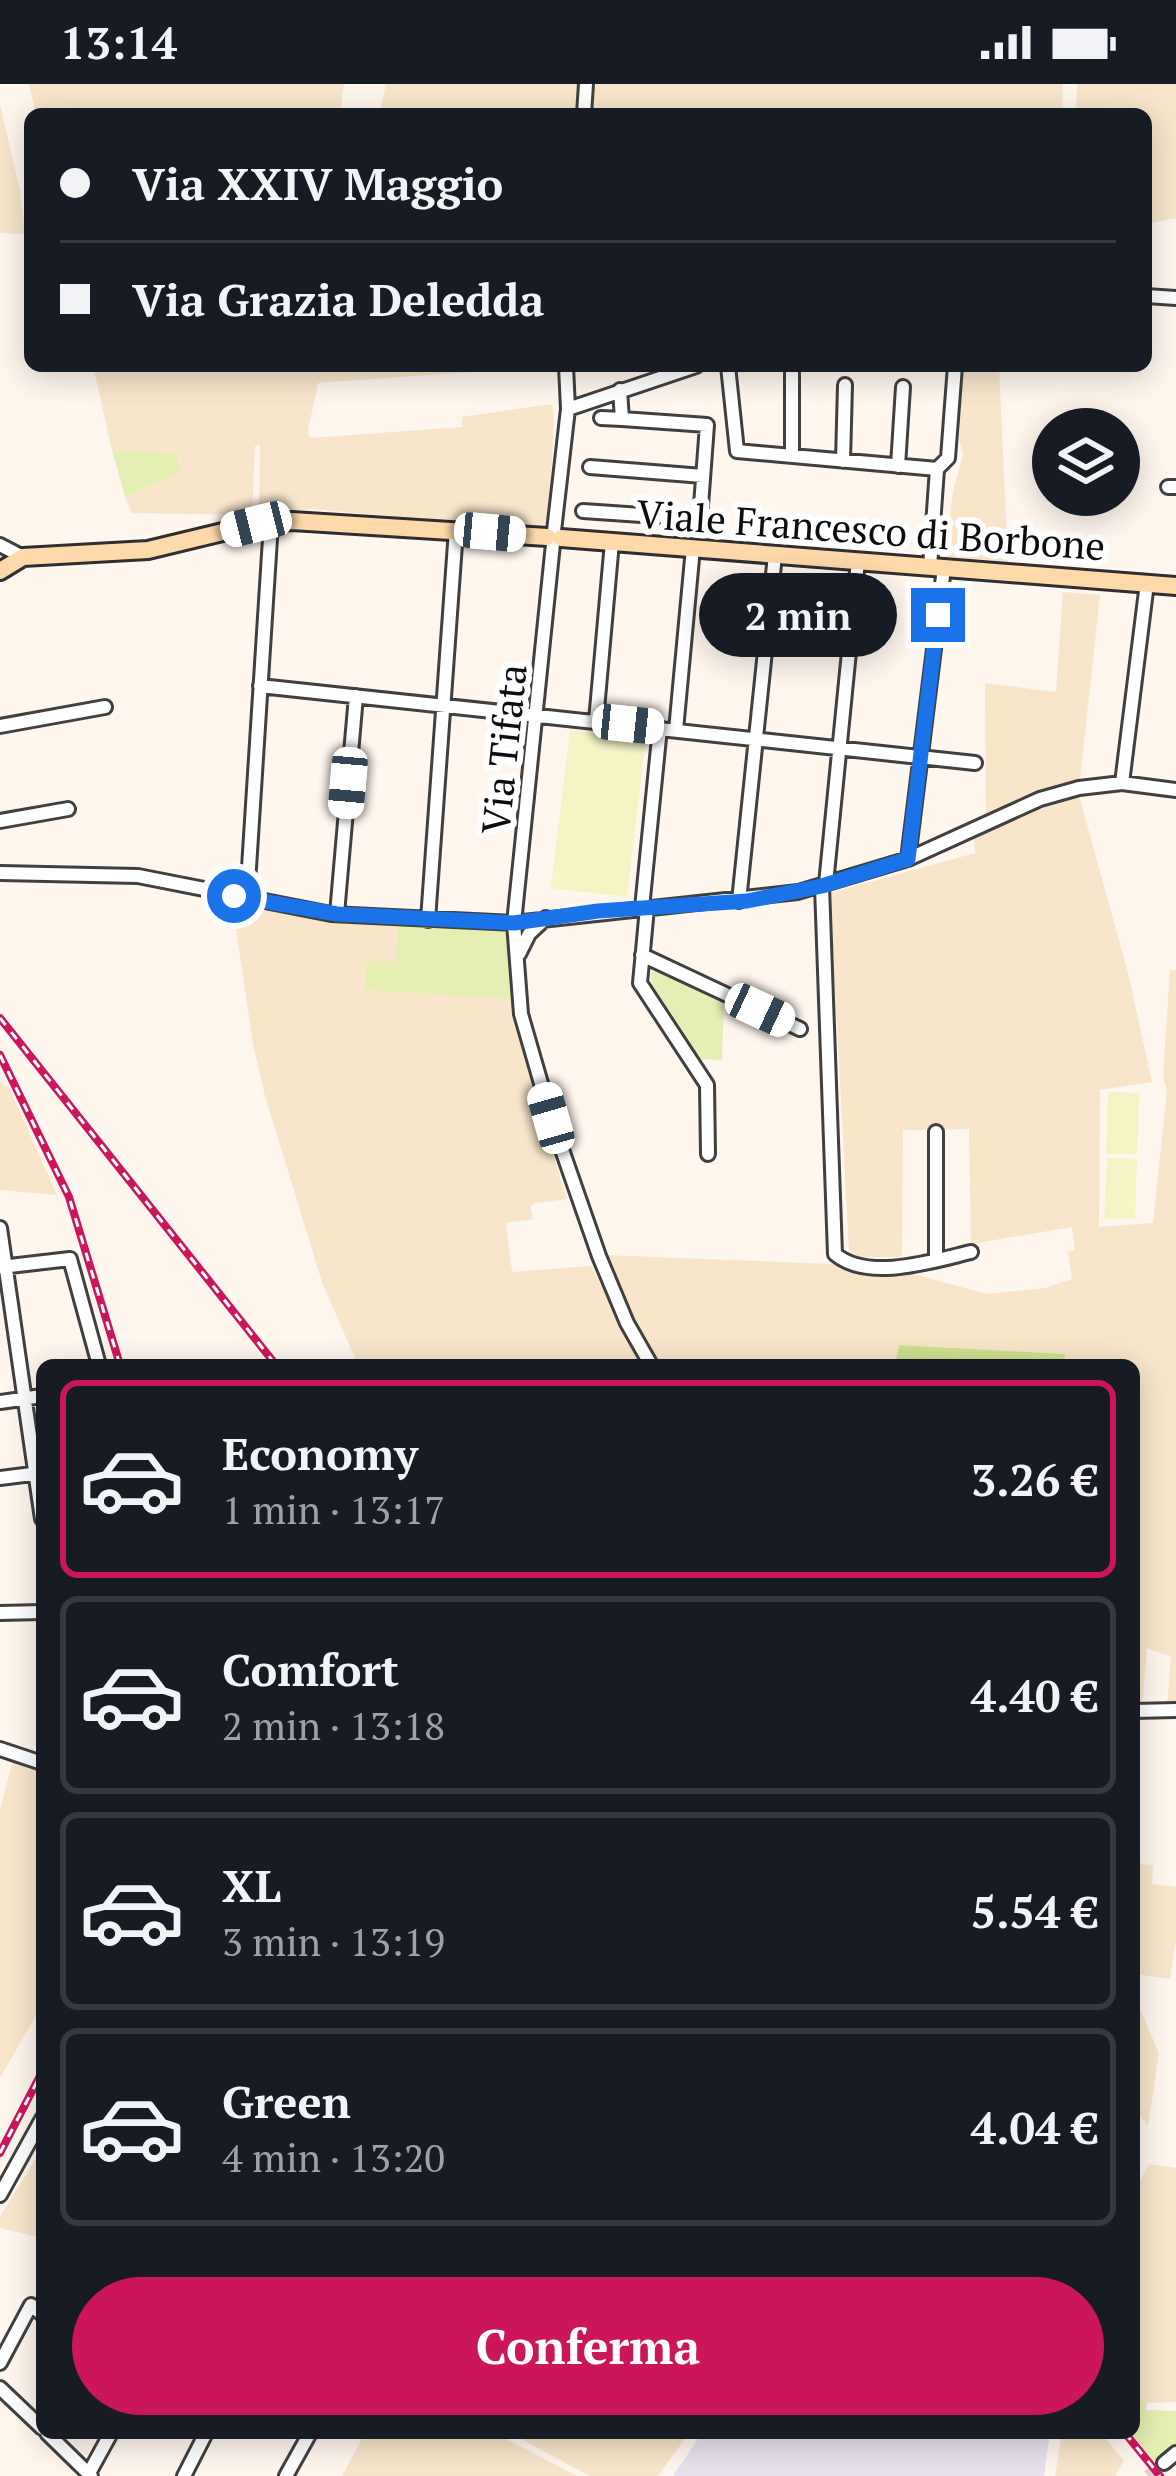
<!DOCTYPE html>
<html lang="it">
<meta charset="utf-8">
<style>
body{margin:0;font-family:"PT Serif",serif;background:#20242c;color:#f1f3f6;height:100vh;display:flex;flex-direction:column;font-size:45px;white-space:nowrap}
*{box-sizing:border-box;margin:0}
p{font-size:39px;color:#9ea1a6}
.icon{flex:none;width:66px;height:66px;fill:none;stroke:currentColor;stroke-width:2;stroke-linecap:round;stroke-linejoin:round}
.map{position:relative;flex:1;overflow:hidden}
.sheet{position:absolute;left:36px;top:1275px;width:1104px;height:1080px;display:flex;flex-direction:column;background:#171b24;border-radius:18px;box-shadow:0 6px 30px #0003}
.sheet>*{flex:none}
.banner{position:absolute;left:24px;top:24px;width:1128px;height:264px;border-radius:18px;box-shadow:0 6px 30px #0003;display:grid;align-content:center;height:264px;padding:0 36px;background:#171b24}
.controls{position:absolute;left:1032px;top:324px;display:grid;gap:24px}
.controls a{display:grid;place-items:center;width:108px;height:108px;border-radius:50%;background:#171b24;box-shadow:0 6px 30px #0003;font-size:60px}
.end{position:absolute;width:54px;height:54px;margin:-27px;border:15px solid #1a73e8;background:#fff;box-shadow:0 0 0 6px #fff}
.from{border-radius:50%}
.bubble{position:absolute;height:84px;border-radius:42px;background:#171b24;box-shadow:0 6px 30px #0003;font-size:39px;font-weight:700;line-height:84px;text-align:center}
.car{position:absolute;width:36px;height:72px;margin:-36px -18px;border-radius:15px;box-shadow:0 0 9px 3px #0007;background:linear-gradient(#fff 24%,#345 0 40%,#fff 0 76%,#345 0 86%,#fff 0)}
.banner b{display:flex;align-items:center;gap:42px;height:114px;font-size:45px}
.banner b+b{border-top:3px solid #363941}
.banner i{width:30px;height:30px;background:#f1f3f6}
ul{padding:21px 0 0;list-style:none}
li{display:flex;align-items:center;gap:36px;height:198px;margin:0 24px 18px;padding:0 12px;border:6px solid #363941;border-radius:18px}
li div{flex:1}
li b{display:block;font-size:45px}
li em{font-style:normal;font-weight:700}
li.active{border-color:#cc165c}
li>.icon{width:108px;height:108px;stroke-width:1.5}
.action{display:flex;gap:24px;margin-top:auto;padding:24px 36px}
.action a{flex:1;height:138px;border-radius:72px;background:#cc165c;color:#fff;font-size:48px;font-weight:700;line-height:138px;text-align:center}
.status{display:flex;justify-content:space-between;align-items:center;height:84px;padding:0 60px;background:#171b24;direction:ltr}
.status svg{height:33px;fill:currentColor}
.map>svg:first-child{display:block}
.industrial{fill:#e7e0ed}
.farmland{fill:#f8e5ca}
.green{fill:#e5eeb3}
.forest{fill:#cfe090}
.pitch{fill:#f4f4c5}
.lines{fill:none;stroke-linecap:round;stroke-linejoin:round}
.street-tunnel{stroke:#dbd3cc;stroke-width:12;stroke-dasharray:12 6;stroke-linecap:butt}
.street-casing{stroke:#404040;stroke-width:18}
.secondary-casing{stroke:#2f2f2f;stroke-width:22}
.street{stroke:#fff;stroke-width:12}
.secondary{stroke:#ffd9a9;stroke-width:16}
.rail-casing{stroke:#cc165c;stroke-width:8}
.rail{stroke:#fff;stroke-width:3;stroke-dasharray:9;stroke-linecap:butt}
.route{stroke:#1a73e8;stroke-width:15}
.labels{text-anchor:middle;dominant-baseline:central;stroke-width:12;stroke-linejoin:round;paint-order:stroke}
.street-label{font-size:39px;fill:#0d0d0d;stroke:#fff}
</style>
<div class="status"><b>13:14</b><svg viewBox="0 0 49 12"><path d="M0 12V9h3v3zM5 12V6h3v6zM10 12V3h3v9zM15 12V0h3v12zM26 1h20v11H26zM47 4h2v5h-2z"/></svg></div>
<div class="map">
<svg width="1176" height="2392" viewBox="0 0 1176 2392">
<rect width="100%" height="100%" fill="#fff6ee"/>
<path class="industrial" d="M702,2349H1050L1044,2392H673Z"/>
<path class="farmland" d="M29,0H344L340,30H36Z
M386,0H580L579,30H379Z
M590,0H1063L1062,30H588Z
M1077,0H1176V134L1146,140V30H1076Z
M0,21L20,106L25,150L0,149Z
M93,282H557L318,299L308,346L310,354L462,343V333L552,320L554,334L549,441L537,446L313,425L259,429L260,360L255,362L252,431L132,429L125,413L180,388L177,370L112,366Z
M963,282H999L1008,478L945,473L953,407L963,371L959,354Z
M1063,508L1100,511L1079,704L986,740L985,599L1056,608Z
M1079,712L1127,885L1152,998L1100,1006L1099,1143L1153,1139L1167,1006L1163,993L1170,886H1176V1621H1167L1171,1573L1147,1564L1142,1622H1134V1281H1064L1065,1270L899,1261L895,1281H657L604,1171L830,1180L917,1191L987,1210L1045,1204L1072,1195L1068,1168L1075,1166L1072,1143L971,1160L969,1045L903,1046L902,1173H858L849,1166L830,809L975,769L974,748Z
M232,817L398,841L396,879L366,906L514,915L541,1033L567,1115L536,1119L530,1122L533,1135L506,1139L512,1188L591,1182L643,1281H358L322,1198L265,1012L253,960Z
M0,998L9,1004L57,1111L0,1106Z
M13,1676L42,1686V1921L0,1994V1726Z
M1134,1779L1153,1781L1152,1800L1176,1803V1856L1170,1895L1134,1890Z
M1134,1911L1159,1969L1148,2042L1134,2024Z
M42,2065V2154L0,2144V2132Z
M1149,2080L1176,2084V2318L1147,2319L1134,2310V2108Z
M365,2349H495L577,2392H342Z
M520,2349H689L658,2392H590L519,2354Z
M1062,2349H1101L1124,2377L1115,2392H1055Z"/>
<path class="green" d="M112,366L177,370L180,388L125,413Z
M398,841L508,845L514,915L365,906L367,877L396,878Z
M660,887L724,919L722,976L698,975L652,900L651,888Z
M1134,2310L1147,2319L1145,2326L1176,2327V2364L1156,2380L1131,2349Z"/>
<path class="forest" d="M899,1261L1065,1270L1064,1281H895Z"/>
<path class="pitch" d="M570,646L646,655L627,813L551,804Z
M1108,1008L1139,1009L1137,1070H1106Z
M1107,1074L1137,1075L1135,1135L1104,1134Z"/>
<g class="lines">
<path class="street-tunnel" d="M1148,2392L1164,2379"/>
<g class="street-casing">
<path id="street" d="M584,30L586,0
M1146,212L1176,214
M728,282L737,367L937,385L930,483
M568,325L696,282
M601,334L622,335
M792,372V289
M843,377L845,301
M898,382L903,303
M590,383L703,392
M937,385L948,374L955,282
M1168,403H1176
M583,427L700,435L707,341L622,335L620,306
M554,447L568,325L566,282
M553,460L514,839L521,930L551,1034L599,1172L627,1239L651,1281
M0,461L23,473
M260,602L975,679
M596,637L612,458
M0,642L105,623
M676,646L693,464
M1122,699L1147,499
M0,737L68,725
M908,775L944,484
M0,789L138,792L331,830L514,839L798,808L908,775L1040,715L1079,704L1122,699L1176,706
M826,800L858,477
M822,802L835,1170C868,1198 933,1177 971,1168
M247,815L271,439
M739,817L775,471
M642,824L660,644
M647,824L640,899L707,1001L708,1070
M337,830L356,612
M428,836L456,446
M519,870L529,850L546,834
M642,871L800,945
M0,1144L42,1435
M936,1176V1048
M1,1183L70,1175L99,1281
M0,1318L42,1312
M0,1394L40,1389
M0,1529L42,1528
M1134,1627L1176,1626
M0,1665L42,1679
M0,2111L42,2035
M0,2279L31,2221L42,2230
M0,2304L42,2344
M47,2349L91,2392
M1164,2379L1176,2369
M89,2389L111,2349
M184,2392L206,2349
M286,2392L310,2349"/>
</g>
<g class="secondary-casing">
<path id="secondary" d="M561,454L1176,502
M0,487L23,473L148,466L256,440L292,437L547,453"/>
</g>
<use href="#street" class="street"/>
<use href="#secondary" class="secondary"/>
<g class="rail-casing">
<path id="rail" d="M0,934L276,1281
M0,971L69,1113L120,1281
M0,2069L42,1988
M1125,2349L1160,2392"/>
</g>
<use href="#rail" class="rail"/>
</g>
<g class="lines">
<path class="route" d="M234,812L337,830L514,839L598,827L747,817L822,802L908,775L938,531"/>
</g>
<g class="labels">
<g class="street-label">
<text transform="translate(871 445) rotate(4)">Viale Francesco di Borbone</text>
<text transform="translate(503 665) rotate(-84)">Via Tifata</text>
</g>
</g>
</svg>
<div class="controls">
<a><svg class="icon" aria-label="layers" viewBox="0 0 24 24"><path d="M12 4l9 5-9 5-9-5zM3 14l9 5 9-5"/></svg></a>
</div>
<i class="end from" style="left:234px;top:812px"></i>
<i class="end" style="left:938px;top:531px"></i>
<div class="bubble" style="left:699px;top:489px;width:198px">2 min</div>
<i class="car" style="left:256px;top:440px;rotate:256deg"></i>
<i class="car" style="left:490px;top:448px;rotate:95deg"></i>
<i class="car" style="left:628px;top:640px;rotate:96deg"></i>
<i class="car" style="left:348px;top:699px;rotate:185deg"></i>
<i class="car" style="left:760px;top:926px;rotate:115deg"></i>
<i class="car" style="left:551px;top:1034px;rotate:344deg"></i>
<div class="banner">
<b><i class="from"></i>Via XXIV Maggio</b>
<b><i></i>Via Grazia Deledda</b>
</div>
<section class="sheet">
<ul>
<li class="active"><svg class="icon" aria-label="car" viewBox="0 0 24 24"><path d="M5 17H2v-5l4-1 3-4h7l3 4 3 1v5h-3M9 17h6M6 11h13"/><circle cx="7" cy="17" r="2"/><circle cx="17" cy="17" r="2"/></svg><div><b>Economy</b><p>1 min · 13:17</p></div><em>3.26 €</em></li>
<li><svg class="icon" aria-label="car" viewBox="0 0 24 24"><path d="M5 17H2v-5l4-1 3-4h7l3 4 3 1v5h-3M9 17h6M6 11h13"/><circle cx="7" cy="17" r="2"/><circle cx="17" cy="17" r="2"/></svg><div><b>Comfort</b><p>2 min · 13:18</p></div><em>4.40 €</em></li>
<li><svg class="icon" aria-label="car" viewBox="0 0 24 24"><path d="M5 17H2v-5l4-1 3-4h7l3 4 3 1v5h-3M9 17h6M6 11h13"/><circle cx="7" cy="17" r="2"/><circle cx="17" cy="17" r="2"/></svg><div><b>XL</b><p>3 min · 13:19</p></div><em>5.54 €</em></li>
<li><svg class="icon" aria-label="car" viewBox="0 0 24 24"><path d="M5 17H2v-5l4-1 3-4h7l3 4 3 1v5h-3M9 17h6M6 11h13"/><circle cx="7" cy="17" r="2"/><circle cx="17" cy="17" r="2"/></svg><div><b>Green</b><p>4 min · 13:20</p></div><em>4.04 €</em></li>
</ul>
<div class="action"><a>Conferma</a></div>
</section>
</div>
